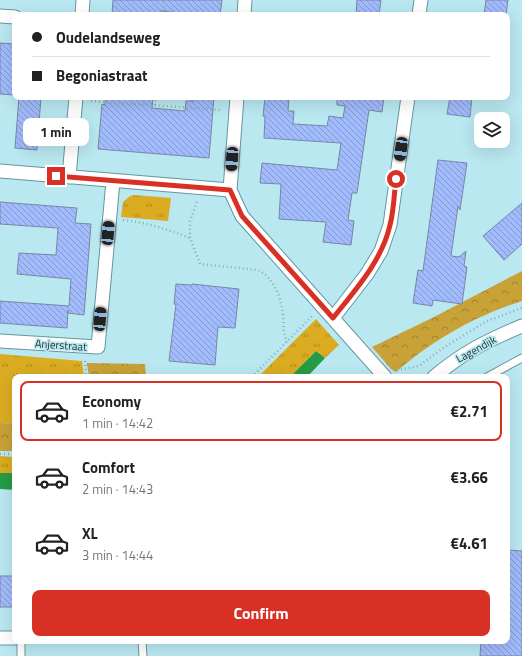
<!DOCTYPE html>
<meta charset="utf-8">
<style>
body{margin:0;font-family:"Titillium Web",sans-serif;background:#f6f6f6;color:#222;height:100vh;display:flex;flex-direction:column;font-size:15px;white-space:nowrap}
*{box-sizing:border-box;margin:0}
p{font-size:13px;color:#767676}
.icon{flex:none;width:22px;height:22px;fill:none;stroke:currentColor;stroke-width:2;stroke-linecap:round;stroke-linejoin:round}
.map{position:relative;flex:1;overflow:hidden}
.panel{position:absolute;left:12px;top:374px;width:498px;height:270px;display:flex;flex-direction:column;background:#fff;border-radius:8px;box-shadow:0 4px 16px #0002}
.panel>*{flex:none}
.hud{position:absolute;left:12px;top:12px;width:498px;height:88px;border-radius:8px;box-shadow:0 4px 16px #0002;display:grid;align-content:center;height:88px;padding:0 20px;background:#fff}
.fabs{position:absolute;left:474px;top:112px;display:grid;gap:8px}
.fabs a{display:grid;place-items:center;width:36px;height:36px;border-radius:8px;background:#fff;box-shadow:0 4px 16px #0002;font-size:20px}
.end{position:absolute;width:18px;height:18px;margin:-9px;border:5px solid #d93025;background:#fff;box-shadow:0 0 0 2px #fff}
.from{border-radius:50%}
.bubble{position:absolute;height:28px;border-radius:8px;background:#fff;box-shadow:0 4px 16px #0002;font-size:13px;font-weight:700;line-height:28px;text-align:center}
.car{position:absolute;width:12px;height:24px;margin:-12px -6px;border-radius:5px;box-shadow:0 0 3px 1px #0007;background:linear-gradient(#222 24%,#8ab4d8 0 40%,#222 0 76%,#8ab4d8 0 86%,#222 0)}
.hud b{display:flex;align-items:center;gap:14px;height:38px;font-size:15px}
.hud b+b{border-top:1px solid #e0e0e0}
.hud i{width:10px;height:10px;background:#222}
ul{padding:7px 0 0;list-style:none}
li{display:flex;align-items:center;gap:12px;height:60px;margin:0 8px 6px;padding:0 12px;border:2px solid transparent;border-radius:8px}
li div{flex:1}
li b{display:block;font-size:15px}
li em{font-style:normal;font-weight:700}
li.active{border-color:#d93025}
li>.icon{width:36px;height:36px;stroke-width:1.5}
.button{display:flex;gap:8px;margin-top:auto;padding:8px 20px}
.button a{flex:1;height:46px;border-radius:8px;background:#d93025;color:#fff;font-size:16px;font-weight:700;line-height:46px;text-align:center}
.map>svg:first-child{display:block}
.grass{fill:url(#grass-tufts)}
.forest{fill:url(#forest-crowns)}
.pitch{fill:#dbac21}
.water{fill:#269b45}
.building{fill:url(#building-back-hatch);stroke:#7986a5}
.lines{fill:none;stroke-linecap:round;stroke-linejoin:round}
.lane-casing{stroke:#68959c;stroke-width:9}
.street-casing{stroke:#68959c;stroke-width:15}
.path{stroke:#89afb6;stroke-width:2.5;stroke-dasharray:1 3;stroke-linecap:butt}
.lane{stroke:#fff;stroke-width:7}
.street{stroke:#fff;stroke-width:13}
.route{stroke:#d93025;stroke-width:5}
.labels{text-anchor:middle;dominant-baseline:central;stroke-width:3.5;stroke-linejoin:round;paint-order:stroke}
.street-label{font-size:11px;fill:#203336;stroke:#b9e8f0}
</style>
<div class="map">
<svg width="522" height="656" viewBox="0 0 522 656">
<defs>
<pattern id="grass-tufts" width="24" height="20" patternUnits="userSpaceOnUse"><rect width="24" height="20" fill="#dbac21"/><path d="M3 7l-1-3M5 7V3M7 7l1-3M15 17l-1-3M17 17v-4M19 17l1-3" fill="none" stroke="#b18d1e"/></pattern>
<pattern id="forest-crowns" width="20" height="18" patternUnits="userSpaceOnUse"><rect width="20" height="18" fill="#c8a137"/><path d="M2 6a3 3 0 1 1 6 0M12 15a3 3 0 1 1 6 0" fill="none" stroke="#a2842f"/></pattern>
<pattern id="building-back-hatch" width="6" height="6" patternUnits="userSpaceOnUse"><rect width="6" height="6" fill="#a2bbfc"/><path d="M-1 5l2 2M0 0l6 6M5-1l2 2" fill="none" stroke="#8499cd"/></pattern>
</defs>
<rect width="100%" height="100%" fill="#b9e8f0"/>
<path class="grass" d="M134,195L171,198L168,221L121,217L123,202L130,196Z
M316,319L339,345L325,358L316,351L290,377H258Z
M0,354L82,361L84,377H15V424L0,423Z
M0,456L15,457V473H0Z"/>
<path class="forest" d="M522,271V301C473,317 435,339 396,372L391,369L372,347L434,317Z
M87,363L145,364L146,377H89Z
M0,423L15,424V451H0Z"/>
<path class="pitch" d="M0,376L15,377V420L0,419Z"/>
<path class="water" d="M316,351L325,358L307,377H290Z
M0,473H15V490L0,489Z"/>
<path class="building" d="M113,0H222L220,15H201L160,11V15H112Z
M357,0H381L379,15H356Z
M486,0H508L506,15H484Z
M0,43L15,44V95L0,94Z
M19,97H41L37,150L15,148Z
M105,97H153L152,108L185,111L186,101H194V97H214L209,158L98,149L102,104L105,105Z
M265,97H289L288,111H294L293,124L327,126L329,116L343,118L345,106L337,105V97H384L382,112L369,110L357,193H352L348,220L354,221L351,245L323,242L326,222L279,219L281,184L260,183L262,163L337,170L341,143L264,138L265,117L263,116Z
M450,97H472L470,117L447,114Z
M438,160L467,163L460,210L458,206L451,256L459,257L466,251L464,266L467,267L462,304L433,300L432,306L413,303L418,270L423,271Z
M0,202L77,208L75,223L91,224L84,315L68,313V310L67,328L0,323V301L69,306L71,279L17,274L19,253L56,255L58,228L0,224Z
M522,203V244L504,260L483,236Z
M176,284L192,285V284L239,289L235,328L218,327L215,365L169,361L176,304H174Z
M507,550L522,551V656H480L481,641H507Z
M0,576H15V607H0Z"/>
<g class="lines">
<g class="lane-casing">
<path id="lane" d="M487,377L522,358
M21,641V656
M142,641L143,656"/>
</g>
<g class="street-casing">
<path id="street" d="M82,15L83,0
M244,15L245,0
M419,15L421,0
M0,16L15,17
M237,97L230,190L242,216L385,377
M0,171L230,190
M69,177L76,97
M333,318L367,274L381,251L390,225L408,97
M0,341L98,347L113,181
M434,377C462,353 488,340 522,326
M0,638H15"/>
</g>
<path class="path" d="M163,15L164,0
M91,101L221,110
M155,105L156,97
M197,202L190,221V238L200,264L258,270C274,278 281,297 283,314C284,326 282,330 287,342
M123,220C148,223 167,229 190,238
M85,361L86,377
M397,370L419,366L443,348L487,321L522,308
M252,377L312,316
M0,454H15"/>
<use href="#lane" class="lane"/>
<use href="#street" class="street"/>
</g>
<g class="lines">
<path class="route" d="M56,176L230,190L242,216L333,318C355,290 382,261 390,225C394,210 394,194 396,179"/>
</g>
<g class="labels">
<g class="street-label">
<text transform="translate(61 345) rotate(4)">Anjerstraat</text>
<text transform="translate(476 349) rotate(-29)">Lagendijk</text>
</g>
</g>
</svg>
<div class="fabs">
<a><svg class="icon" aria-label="layers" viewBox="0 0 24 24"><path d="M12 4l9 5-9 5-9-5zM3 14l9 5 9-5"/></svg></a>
</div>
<i class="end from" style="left:396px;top:179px"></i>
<i class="end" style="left:56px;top:176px"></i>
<div class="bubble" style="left:23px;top:118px;width:66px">1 min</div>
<i class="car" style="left:401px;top:149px;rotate:188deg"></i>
<i class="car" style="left:232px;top:159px;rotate:184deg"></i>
<i class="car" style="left:108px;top:233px;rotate:5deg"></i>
<i class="car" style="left:100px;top:319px;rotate:5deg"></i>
<div class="hud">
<b><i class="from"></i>Oudelandseweg</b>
<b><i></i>Begoniastraat</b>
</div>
<section class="panel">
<ul>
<li class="active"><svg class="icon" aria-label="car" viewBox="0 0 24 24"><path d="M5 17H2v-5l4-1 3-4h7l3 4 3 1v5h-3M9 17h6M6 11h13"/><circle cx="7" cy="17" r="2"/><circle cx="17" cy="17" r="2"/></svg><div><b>Economy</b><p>1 min · 14:42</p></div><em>€2.71</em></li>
<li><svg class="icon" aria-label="car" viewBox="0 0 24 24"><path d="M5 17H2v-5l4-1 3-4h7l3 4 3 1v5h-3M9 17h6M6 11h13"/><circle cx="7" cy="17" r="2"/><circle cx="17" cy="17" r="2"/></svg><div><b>Comfort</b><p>2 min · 14:43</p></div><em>€3.66</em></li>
<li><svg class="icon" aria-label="car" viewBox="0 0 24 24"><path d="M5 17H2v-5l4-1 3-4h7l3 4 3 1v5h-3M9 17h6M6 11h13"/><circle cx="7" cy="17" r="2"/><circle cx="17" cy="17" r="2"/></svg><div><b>XL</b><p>3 min · 14:44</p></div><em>€4.61</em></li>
</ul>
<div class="button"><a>Confirm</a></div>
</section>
</div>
